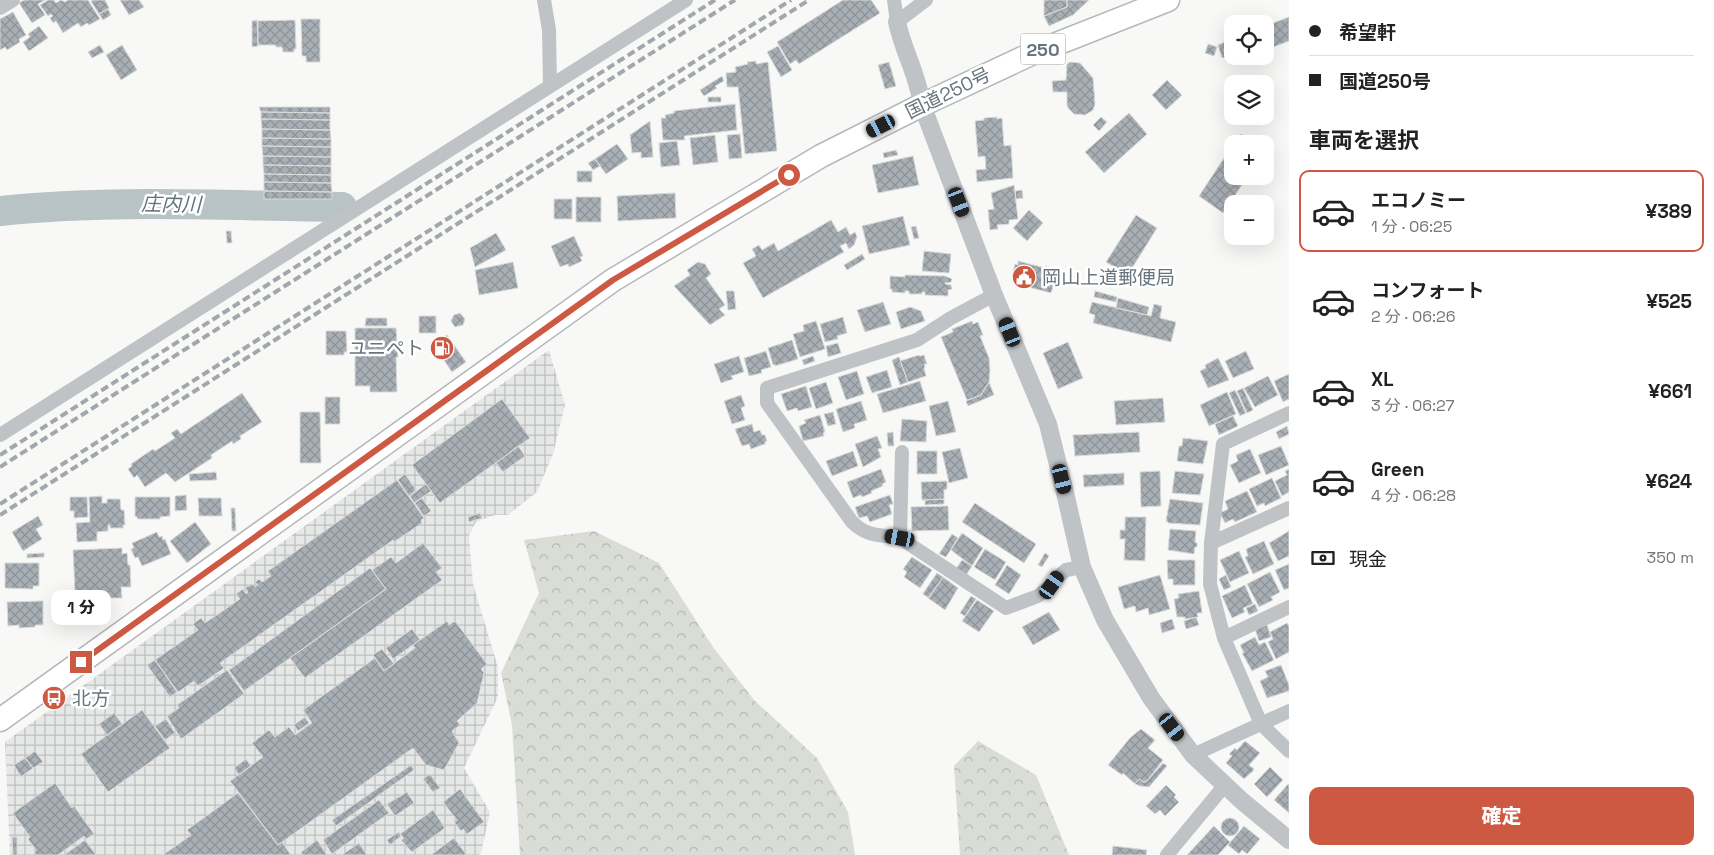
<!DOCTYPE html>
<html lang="ja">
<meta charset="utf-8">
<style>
body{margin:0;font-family:"Space Grotesk","Noto Sans JP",sans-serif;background:#f6f6f6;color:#222;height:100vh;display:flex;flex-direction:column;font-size:19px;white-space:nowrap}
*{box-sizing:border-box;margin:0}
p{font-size:16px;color:#767676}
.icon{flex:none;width:28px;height:28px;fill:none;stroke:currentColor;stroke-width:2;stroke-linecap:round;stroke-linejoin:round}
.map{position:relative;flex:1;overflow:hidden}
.side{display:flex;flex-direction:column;background:#fff;width:425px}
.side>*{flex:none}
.banner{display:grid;align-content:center;height:110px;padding:0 20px;background:#fff}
.buttons{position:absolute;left:1224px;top:15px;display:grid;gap:10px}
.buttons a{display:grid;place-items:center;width:50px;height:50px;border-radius:10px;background:#fff;box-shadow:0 5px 20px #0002;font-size:25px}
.end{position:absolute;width:22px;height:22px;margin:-11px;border:6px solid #ce5942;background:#fff;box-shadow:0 0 0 2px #fff}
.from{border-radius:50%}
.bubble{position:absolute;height:35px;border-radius:10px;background:#fff;box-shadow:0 5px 20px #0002;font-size:16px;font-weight:800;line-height:35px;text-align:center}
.car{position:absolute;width:15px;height:30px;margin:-15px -8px;border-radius:6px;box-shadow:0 0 4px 1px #0007;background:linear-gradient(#222 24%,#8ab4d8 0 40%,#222 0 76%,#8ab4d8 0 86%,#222 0)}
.banner b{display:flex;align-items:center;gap:18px;height:48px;font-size:19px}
.banner b+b{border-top:1px solid #e0e0e0}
.banner i{width:12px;height:12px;background:#222}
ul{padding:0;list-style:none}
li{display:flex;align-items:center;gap:15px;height:82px;margin:0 10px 8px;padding:0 10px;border:2px solid transparent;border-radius:10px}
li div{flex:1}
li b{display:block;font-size:19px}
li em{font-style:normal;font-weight:800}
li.on{border-color:#ce5942}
li>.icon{width:45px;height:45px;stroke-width:1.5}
h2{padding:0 20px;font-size:22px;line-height:60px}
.pay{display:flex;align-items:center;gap:12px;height:55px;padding:0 20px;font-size:19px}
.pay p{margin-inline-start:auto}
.action{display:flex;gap:10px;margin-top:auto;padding:10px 20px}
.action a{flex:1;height:58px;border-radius:10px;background:#ce5942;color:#fff;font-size:20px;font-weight:800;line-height:58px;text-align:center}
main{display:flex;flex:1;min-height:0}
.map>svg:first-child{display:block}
.industrial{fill:url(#industrial-grid)}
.forest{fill:url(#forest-crowns)}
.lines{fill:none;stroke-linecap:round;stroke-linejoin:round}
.river{stroke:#b8c3c6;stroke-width:30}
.building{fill:url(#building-cross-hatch);stroke:#dadad9}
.trunk-casing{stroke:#b5b8bb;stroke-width:25}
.minor{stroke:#bfc3c6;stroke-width:14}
.tertiary{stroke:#bfc3c6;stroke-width:18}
.trunk{stroke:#fff;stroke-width:22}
.rail{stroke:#a1a7ac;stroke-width:4;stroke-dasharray:8 4;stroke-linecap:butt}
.route{stroke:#ce5942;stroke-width:6}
.labels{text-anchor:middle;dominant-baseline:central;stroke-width:5;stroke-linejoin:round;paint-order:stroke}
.shield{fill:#fff;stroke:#959ea5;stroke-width:1}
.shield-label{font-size:18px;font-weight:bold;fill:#67757e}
.street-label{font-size:19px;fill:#67757e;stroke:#fff}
.poi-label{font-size:19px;fill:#67757e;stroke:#fff;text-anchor:start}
.water-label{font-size:20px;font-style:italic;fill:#627378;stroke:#fff}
</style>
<main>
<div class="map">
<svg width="1289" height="855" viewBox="0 0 1289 855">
<defs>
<pattern id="industrial-grid" width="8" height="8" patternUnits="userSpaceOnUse" patternTransform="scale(1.25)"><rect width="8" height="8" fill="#e6e7e7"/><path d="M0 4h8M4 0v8" fill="none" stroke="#bec0c0"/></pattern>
<pattern id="forest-crowns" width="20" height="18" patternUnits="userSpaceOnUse" patternTransform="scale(1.25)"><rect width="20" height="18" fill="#d9ddd6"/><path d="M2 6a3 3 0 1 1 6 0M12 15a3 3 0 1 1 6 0" fill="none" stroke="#b4b8b3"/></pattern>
<pattern id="building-cross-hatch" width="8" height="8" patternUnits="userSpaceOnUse" patternTransform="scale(1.25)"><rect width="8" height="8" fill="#a8afb5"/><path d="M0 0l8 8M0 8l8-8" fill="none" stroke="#8d9398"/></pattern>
</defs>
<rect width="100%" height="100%" fill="#f8f8f7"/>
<path class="industrial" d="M549,350L565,405L553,454L537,492L508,515H495L476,522L469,536L473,584L498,667V697L464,768L490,812L481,853L479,855H10L5,742Z"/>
<path class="forest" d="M594,531L659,563L713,647L754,700L817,758L848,812L855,855H520L512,725L501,673L539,593L524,540Z
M978,741L1036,775L1069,855H960L954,766Z"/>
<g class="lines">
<path class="river" d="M0,211C114,199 228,206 342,207"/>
</g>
<path class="building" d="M24,0H45L38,4L45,15L32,23L19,3Z
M48,0H54L56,3L61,0L65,2L68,0H88L100,19L89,25L87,23L81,27L78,23L63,33L56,21L53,23L50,18L53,16L51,14L48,16L40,5Z
M93,0H105L109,8L99,14L91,1Z
M120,0H139L144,7L129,15Z
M843,0H871L880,13L799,64L796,60L790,64L777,42Z
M1044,0H1067V7L1044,16Z
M1067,0H1089L1073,15L1049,26L1044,16L1067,7Z
M108,9L111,15L103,20L99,14Z
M13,12L26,35L19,39L20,42L7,50L5,47L0,50V19Z
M1289,17V41L1265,50V26Z
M301,19H320V62H306V56H302Z
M257,20L258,46L252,47V21Z
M295,20L296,49H294V52H283L282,47H276V45H258V21Z
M39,26L48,38L29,51L23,42L30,37L28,34Z
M1232,39V56H1243L1227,62L1225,57L1222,58L1218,45Z
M1208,44L1217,47L1214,56L1205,53Z
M100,45L104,52L92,58L88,52Z
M122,45L137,70L121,80L106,55Z
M778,46L792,70L781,77L767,52Z
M756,61V64L768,62L777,151L745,154L738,87H727L726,73L736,72L735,67L748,64L747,62Z
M889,62L896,86L885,89L878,65Z
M1070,62L1080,63L1093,78L1095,104L1093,110L1085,115L1074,114L1069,109L1067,106V92H1053L1052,81L1066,80L1067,64Z
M722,76L724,81L715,86L717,88L704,96L700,90Z
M1167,80L1182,95L1166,110L1152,95Z
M708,97H721V102H708Z
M735,104L737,130L684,136L685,140H663L661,118H666L665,115L674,113V111Z
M259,107H330V113L261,112Z
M261,112L330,113V120L261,119Z
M1129,113L1147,134L1104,173L1085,152Z
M997,117V119L1002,118L1004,146L1011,145L1013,178L977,182L976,170L986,169L985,156L978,157L975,121L984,120V118Z
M1101,117L1107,122L1099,131L1093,125Z
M261,119L330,120V130L262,129Z
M650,121L653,157L641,158V152L632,153L630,135Z
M262,129L330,130L331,139L262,138Z
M740,134L742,158L729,159L727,135Z
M1241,134L1255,144H1234Z
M715,135L718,162L693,165L690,138Z
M262,138L331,139V147L262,146Z
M677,141L680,165L661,167L659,143Z
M617,144L628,159L606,174L595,159Z
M262,146L331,147V157L263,156Z
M1232,146V176H1248L1223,213L1199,196Z
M896,150L898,155L884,158L883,153Z
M263,156L331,157V166L263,165Z
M913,156L919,185L878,193L872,165Z
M595,159L600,166L593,170L588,163Z
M263,165L331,166V175L264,174Z
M577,171H592V182H577Z
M264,174L331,175V183L264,182Z
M264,182L331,183L332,192L264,191Z
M1014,185L1018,219L1009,220V224L997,225L998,229L990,230L988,210L994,209L991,193Z
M1022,190L1023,198L1016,199L1015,191Z
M264,191L332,192V199H264Z
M675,193L676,218L618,221L617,196Z
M576,197H601V222H576Z
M554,199H572V219H554Z
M1029,210L1043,223L1027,241L1013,228Z
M1136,215L1157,228L1129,273L1122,268L1121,271L1106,262Z
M903,216L910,245L869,254L862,226Z
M831,220L838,232L846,227L850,235L855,232L857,237L854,245L849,249L846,243L840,246L844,252L763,298L743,263L756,256L752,249L759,245L762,250L774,243L778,251Z
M916,226L919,238L914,239L911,227Z
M226,231H231L232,243H227Z
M496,233L506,250L475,267L470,248Z
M574,236L583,256L580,257L582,261L569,267L568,264L560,267L551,246Z
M924,251L951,254L949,273L922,271Z
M862,254L865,259L847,270L844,265Z
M1018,261L1045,268V266L1058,269L1051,293L1013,283L1016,273L1013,272L1015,264L1018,265Z
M513,262L518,288L479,295L475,270Z
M698,262L705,264L711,274L706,278L725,305L719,309L725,315L710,325L674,286L690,275L687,270Z
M905,275L945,276L952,279L951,282L945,283V284L951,285L952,289L948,290V296L925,295V292H922V294H909V291H905V293L892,292V289H890V276L905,277Z
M726,291H734L736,309L728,310Z
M1095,291L1117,297L1116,302L1094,297Z
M1118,298L1149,307L1147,315L1116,308Z
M883,302L891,324L865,332L857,310Z
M1092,302L1151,316L1154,304L1162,306L1160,318L1176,322L1171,342L1093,323L1095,315L1089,313Z
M910,307L921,311L925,321L901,329L896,312Z
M460,313L465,319L463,325L455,327L451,321L454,315Z
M419,316H436V333H419Z
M843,317L847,333L837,336L838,339L825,342L820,324Z
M366,318H387V326H365Z
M816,321L825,349L800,357L793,334L804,331L803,325Z
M972,321L973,324L978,322L983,335L980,336L989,358L990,371L989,382L981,395L967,400L941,337L953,332L952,329Z
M355,328H396L398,357H396L397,392H370V386H355Z
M326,331H346L347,352H344V355H326Z
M447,335L466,362L452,372L433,344Z
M792,340L798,359L775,366V364L773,365L768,348Z
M1068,342L1083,378L1058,389L1043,353Z
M838,343L841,353L828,357L826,346Z
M766,351L771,367L761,370L762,373L749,376L744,358Z
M1246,351L1254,369L1233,378L1225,361Z
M919,355L920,356L924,355L927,364H924L925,367L924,368L926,376L908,382L900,361Z
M739,356L744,372L731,376L733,379L721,383L714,364Z
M813,356L815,361L804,365L802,360Z
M899,357L908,382L900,385L892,360Z
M1218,358L1229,380L1208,388L1200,371L1206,368L1205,365Z
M887,370L892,387L872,393L866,377Z
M857,371L864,394L846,400L838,377Z
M1289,374V399L1283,402L1274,381Z
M1268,376L1278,395L1255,407L1244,388Z
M920,381L926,401L883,413L877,394Z
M826,382L833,403L816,409L809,388Z
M989,382L994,395L968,406L966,401L981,395Z
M806,386L812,407L798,411L797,408L787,411L781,394Z
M1243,388L1253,410L1247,413L1237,391Z
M1235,390L1246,413L1240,416L1229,393Z
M1227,392L1236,414L1209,426L1200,405Z
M242,393L262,422L240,436L241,439L233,444L232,441L211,455L212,458L175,482L166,473L145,487L137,475L134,478L128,469L132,466L131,464L153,449L155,451L175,438L171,433L177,429L181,434Z
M741,395L745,406L741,408L745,420L732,424L724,401Z
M325,397H340V424H325Z
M1163,398L1165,422L1116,425L1114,401Z
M502,399L530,438L440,503L412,465Z
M861,401L867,420L854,424L855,428L843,432L836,409Z
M948,401L956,432L936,436L929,406Z
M300,412H320L321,463H300Z
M833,412L836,424L828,426L824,414Z
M820,415L825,432L823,433L824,436L803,441L799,426L806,423L804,420Z
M1233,416L1238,426L1219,435L1215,424Z
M902,419L927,421L926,442L900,441Z
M752,424L754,432L760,430L762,435H765L767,441L765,442V444L751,449L749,444L742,446L735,429Z
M1287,426L1289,434L1279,439L1276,432Z
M893,432L894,446H888L887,433Z
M1139,432L1140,452L1075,456L1073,435Z
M877,436L882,448L878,449L881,457L863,467L855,444Z
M1183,438L1208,441L1203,464L1177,461L1179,446H1182Z
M518,446L525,456L503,472L496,463Z
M1281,446L1289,465L1266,475L1258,455Z
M960,448L968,478L949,483L942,452Z
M1250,449L1261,473L1239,483L1230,465L1238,461L1236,455Z
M853,451L858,466L832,476L826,461Z
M917,451H937V474H917Z
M881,469L886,482L882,484L883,486L871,491L872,493L862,497L861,495L853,498L847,482Z
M1289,469V492L1282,496L1275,481L1287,475L1285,471Z
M1160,471L1161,506L1141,507L1140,472Z
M1175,471L1204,474L1200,495L1172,493Z
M216,472L217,480L190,481L189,474Z
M1124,473V485L1084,487L1083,475Z
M405,474L416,490L409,496L398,480Z
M1272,478L1281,498L1265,506L1264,503L1257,506L1249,489Z
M397,480L424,518L421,520L422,523L394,542L393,540L220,663L224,668L198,686L194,681L178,692L155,660L198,630L193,624L201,618L205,623L240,599L236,594L243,589L246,594L248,592L245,588L252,584L255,587L258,585L255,582L259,579L262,582L271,576L268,571Z
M947,481V489L944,490V499L922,500L921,482Z
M426,484L431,491L414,503L410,496Z
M1247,491L1257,512L1235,522L1233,519L1225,523L1220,513L1228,509L1225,501Z
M186,495L187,510L175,511V496Z
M890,495L893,504L889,505L892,514L870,522L867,516L859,518L855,507Z
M102,496V503H107V499H120L121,510H124L125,525H123V528H110V525H108V531L97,532V541L77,542L76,523L90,522L89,497Z
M70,497H87L88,517L74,518V511H70Z
M135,497H170V516L160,517V519H138L137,517L135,516Z
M198,498H221L222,516H199Z
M422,498L431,511L424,516L415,503Z
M944,499V504L925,505V500Z
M1170,499L1203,503L1200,525L1168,523V522L1166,521Z
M975,503L1036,544L1024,563L962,522Z
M948,506L949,530L912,531L911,507Z
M231,508H235L236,531H232Z
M480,513L482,518L469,522L468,517Z
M38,516L43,525L36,529L42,539L23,551L12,532Z
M1125,517H1146L1145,561L1124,560L1125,539H1120V530H1125Z
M195,522L211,544L187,563L170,541Z
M1170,529L1196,531L1195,542L1197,543V547H1195L1194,554L1168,550Z
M1289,531V556L1278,561L1269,543Z
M157,532L159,537L162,536L163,540L165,539L171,554L142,566L138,557L135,558L131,549L134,548L132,543Z
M962,533L983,548L972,566L951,550Z
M952,534L958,538L946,557L939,554Z
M1264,541L1274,564L1253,574L1245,557L1248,556L1246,549Z
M423,543L442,568L436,572L442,580L305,678L290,658L386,589L372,570L391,557L396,563Z
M122,548V554L127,553L128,565H130L131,587H121L122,598H99L100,612L76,613L73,550Z
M985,549L1006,562L995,580L974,567Z
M1239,551L1249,573L1230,582L1220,560Z
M44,553V557L27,558V554Z
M1045,553L1049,556L1042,567L1038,565Z
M912,557L932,570L920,588L904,577L907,572L903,569Z
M962,560L972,566L966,575L956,569Z
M1167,560H1195V585H1173V579H1168Z
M5,563H39V586H33V589L5,588Z
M1289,564V588L1284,590L1275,570Z
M1007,565L1021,575L1009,594L995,585Z
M370,568L386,589L244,691L229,670Z
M1270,572L1280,592L1271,597L1273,600L1259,607L1247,584Z
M937,573L943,577L929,598L923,594L924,592Z
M1160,575L1170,609L1149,615L1148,608L1136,612L1135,606L1124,609L1118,587Z
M1226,575L1231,587L1224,590L1219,579Z
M943,577L958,588L945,610L928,598Z
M1245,585L1253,604L1243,608L1245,612L1232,618L1222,596Z
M1199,591L1202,613H1197L1198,617L1185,619V617H1177L1174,599L1179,598L1178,594Z
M971,596L976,599L965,616L960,613Z
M977,600L994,611L979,632L962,621Z
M43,601V625H35V627L19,628V625L8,626L7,602Z
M1255,604L1258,611L1249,615L1246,608Z
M1049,612L1060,630L1033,645L1022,627Z
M1196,617L1199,625L1186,629L1184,621Z
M1172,619L1175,629L1162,633L1160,623Z
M447,621L449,625L455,621L487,664L481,669L484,673L477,703L457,721L460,725L452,731L459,743L444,770L426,765L413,748L278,845L230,781L263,757L252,743L269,730L275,737L289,727L295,735L312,723L303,710L375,658L384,671L415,648L413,645Z
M1287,623L1289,626V652L1276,659L1268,642L1273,639L1270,632Z
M1267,625L1271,637L1259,641L1255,629Z
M412,629L420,640L393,659L386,648Z
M1255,637L1259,645L1265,642L1274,660L1252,671L1242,653H1244L1240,645Z
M382,649L394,664L384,671L373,655Z
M155,660L177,692L170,697L147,665Z
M1281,665L1289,685V691L1267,698L1260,681L1268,677L1265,671Z
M227,670L244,694L181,739L167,716L179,708L177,705Z
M142,710L170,748L108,792L81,754Z
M114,713L122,724L107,735L99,724Z
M305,717L309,723L298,731L294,725Z
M166,719L175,733L165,740L155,726Z
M1141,729L1155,740L1148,748L1163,760L1147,781L1143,782L1139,779L1135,784L1123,773L1122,775L1108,765L1130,738Z
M1245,741L1260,753L1249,765L1254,769L1253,771L1244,779L1226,763L1232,756L1229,754L1235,748L1237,750Z
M35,751L43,762L33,768L25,758Z
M25,758L33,768L21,777L14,765Z
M246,759L251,766L239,775L234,768Z
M1163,763L1167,766L1149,787L1140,786L1135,784L1139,779L1143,782L1147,781Z
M411,765L414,770L336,826L332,820Z
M1270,767L1283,780L1267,797L1254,784Z
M430,774L440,788L433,792L423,779Z
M55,783L72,808L74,806L94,834L86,839L84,836L58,855H36L34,852L36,850L28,839L30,837L13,813Z
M1288,784L1289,785V813L1274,800Z
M1166,785L1176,795L1174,797L1179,802L1165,816L1160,810L1155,814L1146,806Z
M460,789L484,822L467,834L463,829L461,831L454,822L457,820L443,802Z
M407,792L414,803L395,816L387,804Z
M238,793L278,845L282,842L291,855H163L191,835L187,830Z
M379,800L389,813L332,854L323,840Z
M433,810L445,828L412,852L401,840L404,838L400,834Z
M1221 827a9 9 0 1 1 18 0a9 9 0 1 1-18 0Z
M1214,826L1230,842L1218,855H1187Z
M1244,826L1260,839L1247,854L1242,850L1239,854L1228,845Z
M399,832L401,836L390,845L387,840Z
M12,837H17V855H13Z
M454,838L466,854L464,855H431Z
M85,840L96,855H64Z
M317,840L327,855H303L301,852Z
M359,843L367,855H342Z
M1113,846L1147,850L1146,855H1112Z"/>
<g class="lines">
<g class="trunk-casing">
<path id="trunk" d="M0,720L613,280L821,156L922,105L1031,54L1168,0"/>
</g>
<path class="minor" d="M544,0L549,30L550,86
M894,0L897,22
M0,8L13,0
M897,22L926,0
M994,295L951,318L917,340L767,388V403L852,522C869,538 879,534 900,538L1006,608L1038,596L1052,585L1059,576L1066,570L1082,567
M1289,413L1223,444L1211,543L1210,584L1224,638L1261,724L1289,751
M0,435L686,0
M900,538L902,452
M1211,543L1289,508
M1224,638L1289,607
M1193,755L1289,711
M1167,855L1225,785"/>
<path class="tertiary" d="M897,22C903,51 918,75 922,105L994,295L1048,424L1066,497L1082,567L1105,620L1151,698L1193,755L1242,801L1289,840"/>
<use href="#trunk" class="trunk"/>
<path class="rail" d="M0,455L715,0
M0,467L735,0
M0,504L791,0
M0,515L809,0"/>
</g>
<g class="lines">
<path class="route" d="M81,662L613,280L789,175"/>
</g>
<defs>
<g id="civic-disc" transform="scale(1.25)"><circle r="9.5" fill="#ce5942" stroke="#fff"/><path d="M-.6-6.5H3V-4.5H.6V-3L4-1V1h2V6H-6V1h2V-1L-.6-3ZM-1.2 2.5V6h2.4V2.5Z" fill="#fff"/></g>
<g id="fuel-disc" transform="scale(1.25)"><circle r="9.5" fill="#ce5942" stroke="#fff"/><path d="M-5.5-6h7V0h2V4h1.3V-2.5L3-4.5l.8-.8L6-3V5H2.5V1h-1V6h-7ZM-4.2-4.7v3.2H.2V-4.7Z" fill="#fff"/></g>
<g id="bus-disc" transform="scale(1.25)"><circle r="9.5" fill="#ce5942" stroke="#fff"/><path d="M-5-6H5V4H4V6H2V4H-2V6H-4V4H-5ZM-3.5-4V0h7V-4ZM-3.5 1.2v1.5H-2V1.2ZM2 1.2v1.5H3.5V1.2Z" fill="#fff"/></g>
</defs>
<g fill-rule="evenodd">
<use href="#civic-disc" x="1024" y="277"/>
<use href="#fuel-disc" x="442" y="348"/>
<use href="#bus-disc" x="54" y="698"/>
</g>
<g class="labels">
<rect class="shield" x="1020.5" y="33.5" width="45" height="31" rx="4"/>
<g class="shield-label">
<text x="1043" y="49">250</text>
</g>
<g class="street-label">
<text transform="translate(948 93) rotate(-26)">国道250号</text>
</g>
<g class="poi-label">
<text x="1042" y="277">岡山上道郵便局</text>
<text x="424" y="348" text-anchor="end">ユニペト</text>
<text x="72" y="698">北方</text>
</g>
<g class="water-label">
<text transform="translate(171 204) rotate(1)">庄内川</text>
</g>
</g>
</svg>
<div class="buttons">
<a><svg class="icon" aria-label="locate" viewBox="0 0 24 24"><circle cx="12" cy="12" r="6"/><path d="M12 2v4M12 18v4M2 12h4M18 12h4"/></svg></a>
<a><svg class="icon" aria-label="layers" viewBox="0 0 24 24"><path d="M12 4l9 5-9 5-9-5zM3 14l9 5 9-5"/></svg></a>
<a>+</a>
<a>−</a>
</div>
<i class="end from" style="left:789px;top:175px"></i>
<i class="end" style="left:81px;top:662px"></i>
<div class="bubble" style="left:51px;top:590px;width:60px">1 分</div>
<i class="car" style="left:881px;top:126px;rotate:243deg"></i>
<i class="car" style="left:959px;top:202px;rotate:159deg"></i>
<i class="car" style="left:1010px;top:332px;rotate:338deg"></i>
<i class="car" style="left:1062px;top:479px;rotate:166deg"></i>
<i class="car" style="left:900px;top:538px;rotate:280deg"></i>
<i class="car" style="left:1052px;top:585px;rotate:35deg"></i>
<i class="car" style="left:1172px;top:727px;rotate:143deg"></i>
</div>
<section class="side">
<div class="banner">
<b><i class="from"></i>希望軒</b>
<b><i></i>国道250号</b>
</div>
<h2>車両を選択</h2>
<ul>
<li class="on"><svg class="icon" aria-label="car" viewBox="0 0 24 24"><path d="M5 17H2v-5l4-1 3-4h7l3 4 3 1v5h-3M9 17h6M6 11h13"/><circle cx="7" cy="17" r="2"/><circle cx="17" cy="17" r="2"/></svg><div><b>エコノミー</b><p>1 分 · 06:25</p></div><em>¥389</em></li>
<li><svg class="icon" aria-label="car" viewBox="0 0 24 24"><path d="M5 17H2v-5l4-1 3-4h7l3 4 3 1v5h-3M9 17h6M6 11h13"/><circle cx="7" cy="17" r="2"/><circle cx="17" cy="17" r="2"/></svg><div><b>コンフォート</b><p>2 分 · 06:26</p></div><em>¥525</em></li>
<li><svg class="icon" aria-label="car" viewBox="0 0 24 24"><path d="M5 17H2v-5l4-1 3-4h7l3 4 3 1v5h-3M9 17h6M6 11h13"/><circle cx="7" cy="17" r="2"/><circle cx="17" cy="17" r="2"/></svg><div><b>XL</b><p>3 分 · 06:27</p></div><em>¥661</em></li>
<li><svg class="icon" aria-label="car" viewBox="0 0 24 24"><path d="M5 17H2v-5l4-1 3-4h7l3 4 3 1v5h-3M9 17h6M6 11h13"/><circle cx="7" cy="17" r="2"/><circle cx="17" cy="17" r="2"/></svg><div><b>Green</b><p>4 分 · 06:28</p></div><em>¥624</em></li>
</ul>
<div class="pay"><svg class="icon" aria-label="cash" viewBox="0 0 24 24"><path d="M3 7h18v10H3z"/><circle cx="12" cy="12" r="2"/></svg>現金<p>350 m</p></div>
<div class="action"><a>確定</a></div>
</section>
</main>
